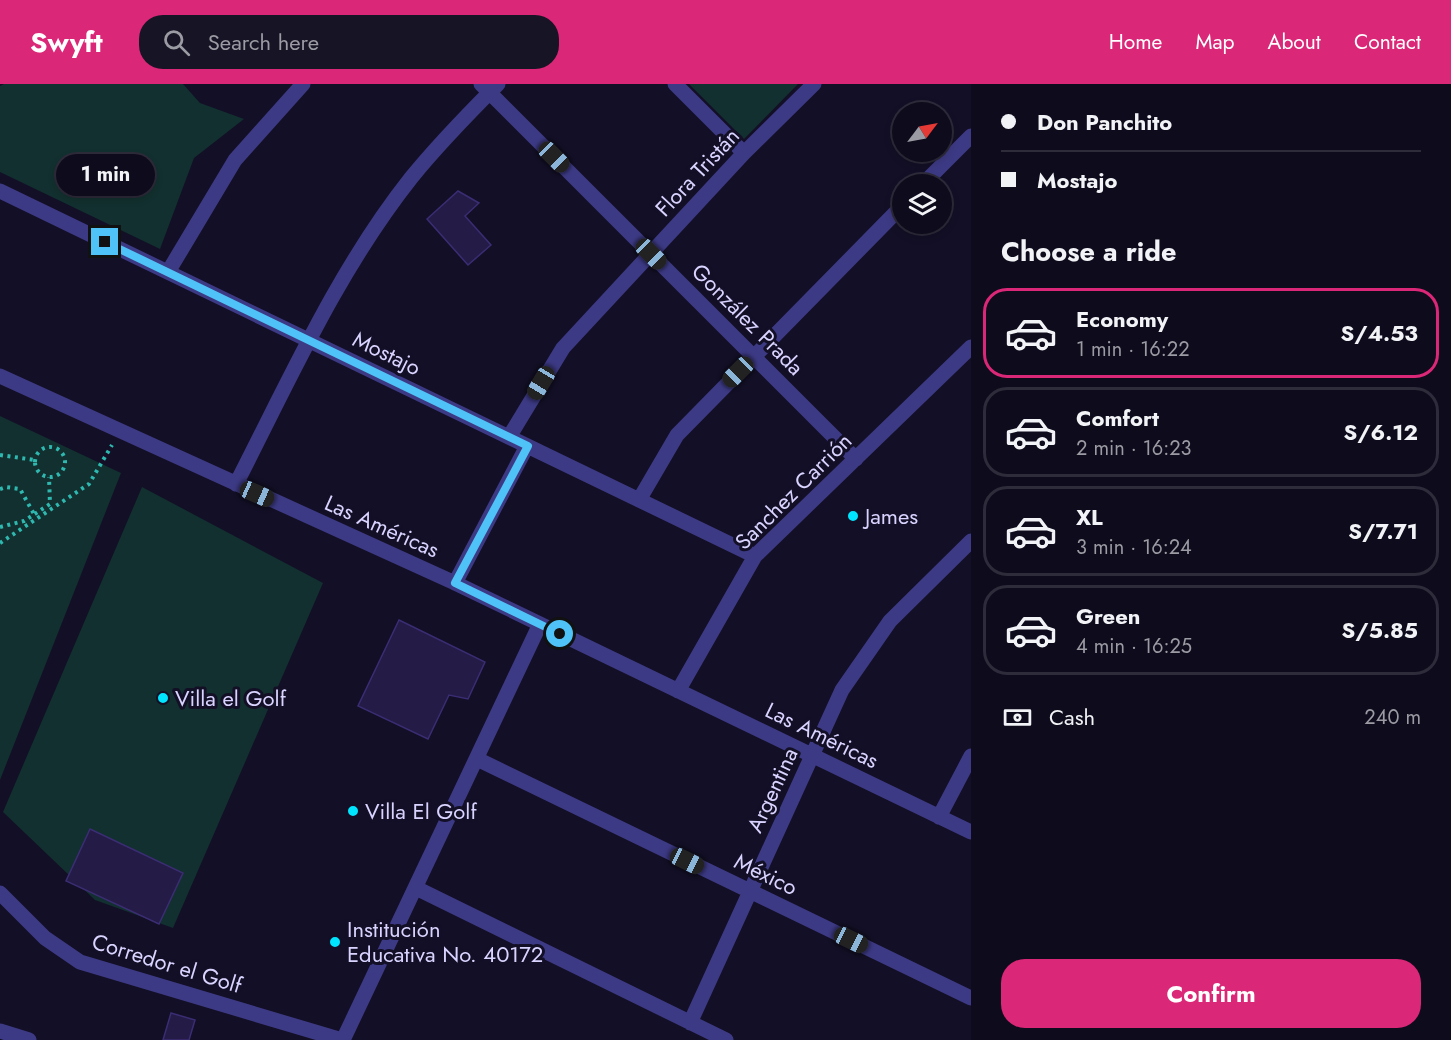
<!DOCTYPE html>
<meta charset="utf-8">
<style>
body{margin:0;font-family:Jost,sans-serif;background:#171425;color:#f1f3f6;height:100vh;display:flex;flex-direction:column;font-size:22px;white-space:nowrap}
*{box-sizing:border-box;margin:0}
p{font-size:20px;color:#9b9ba3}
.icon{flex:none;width:33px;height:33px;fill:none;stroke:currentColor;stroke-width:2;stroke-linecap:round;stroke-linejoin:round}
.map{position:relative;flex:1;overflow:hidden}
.sheet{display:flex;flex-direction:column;background:#0e0b1c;width:480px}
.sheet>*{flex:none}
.guide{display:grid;align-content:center;height:132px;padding:0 30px;background:#0e0b1c}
.needle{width:39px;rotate:58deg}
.controls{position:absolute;left:892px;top:18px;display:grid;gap:12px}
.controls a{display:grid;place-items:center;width:60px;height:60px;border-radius:50%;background:#0e0b1c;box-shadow:0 3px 9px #0003,0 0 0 2px #2e2b3b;font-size:30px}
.end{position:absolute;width:27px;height:27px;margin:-14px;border:8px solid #4fc3f7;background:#111;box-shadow:0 0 0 3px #111}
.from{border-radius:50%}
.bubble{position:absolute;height:42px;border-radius:21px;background:#0e0b1c;box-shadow:0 3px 9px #0003,0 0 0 2px #2e2b3b;font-size:20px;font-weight:700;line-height:42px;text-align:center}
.car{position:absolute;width:18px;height:36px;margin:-18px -9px;border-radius:8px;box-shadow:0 0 4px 2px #0007;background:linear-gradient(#222 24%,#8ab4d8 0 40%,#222 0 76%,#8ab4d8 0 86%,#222 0)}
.guide b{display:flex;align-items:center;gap:21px;height:57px;font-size:22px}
.guide b+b{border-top:2px solid #2e2b3b}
.guide i{width:15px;height:15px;background:#f1f3f6}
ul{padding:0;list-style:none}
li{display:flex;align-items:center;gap:18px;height:90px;margin:0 12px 9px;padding:0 18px;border:3px solid #2e2b3b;border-radius:24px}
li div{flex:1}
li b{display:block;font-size:22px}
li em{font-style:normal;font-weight:700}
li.active{border-color:#db2777}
li>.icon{width:54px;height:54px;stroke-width:1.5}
h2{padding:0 30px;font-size:27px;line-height:72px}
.pay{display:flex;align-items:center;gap:15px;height:66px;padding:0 30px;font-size:22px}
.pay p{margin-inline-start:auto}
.button{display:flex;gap:12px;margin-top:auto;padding:12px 30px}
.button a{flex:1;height:69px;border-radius:24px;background:#db2777;color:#fff;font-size:24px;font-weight:700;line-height:69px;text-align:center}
header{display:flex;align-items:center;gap:36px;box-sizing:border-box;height:84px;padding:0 30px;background:#db2777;color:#fff}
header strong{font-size:28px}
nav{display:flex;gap:33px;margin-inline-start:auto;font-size:21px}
.search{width:420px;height:54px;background:#171425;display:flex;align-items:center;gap:15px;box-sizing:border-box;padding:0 21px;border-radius:24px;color:#9b9ba3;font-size:22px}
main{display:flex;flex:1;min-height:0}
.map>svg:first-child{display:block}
.green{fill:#12302f}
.building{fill:#241b47;stroke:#3b2d73;stroke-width:1.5}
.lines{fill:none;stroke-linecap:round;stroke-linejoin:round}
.path{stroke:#2fb8b0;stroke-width:4;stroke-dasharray:3 4.5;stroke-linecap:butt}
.minor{stroke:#3d3a85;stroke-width:15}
.tertiary{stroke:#3d3a85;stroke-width:15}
.route{stroke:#4fc3f7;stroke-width:8}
.poi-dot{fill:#00e5ff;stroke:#130f26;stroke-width:2}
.labels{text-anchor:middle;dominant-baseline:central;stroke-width:6;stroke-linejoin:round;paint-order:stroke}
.street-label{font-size:22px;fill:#d9d4ff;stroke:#130f26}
.poi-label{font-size:22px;fill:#d9d4ff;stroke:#130f26;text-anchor:start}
</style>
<header>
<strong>Swyft</strong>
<div class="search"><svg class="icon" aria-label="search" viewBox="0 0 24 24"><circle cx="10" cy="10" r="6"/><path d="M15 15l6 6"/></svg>Search here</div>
<nav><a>Home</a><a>Map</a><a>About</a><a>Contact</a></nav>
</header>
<main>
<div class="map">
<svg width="971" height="956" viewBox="0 0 971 956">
<rect width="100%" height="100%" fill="#130f26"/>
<path class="green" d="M4,0H183L200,19L244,35L194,74L160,165L0,88V2Z
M689,0H798L744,55Z
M0,332L121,389L0,696Z
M142,403L323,499L173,844L95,816L3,728Z"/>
<path class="building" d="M458,107L479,119L465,132L491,161L468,181L427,135Z
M399,536L485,578L468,615L449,611L428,655L358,622Z
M90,745L183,789L159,840L66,797Z
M171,929L195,936L189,956H163Z"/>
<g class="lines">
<path class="path" d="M35 378a15 15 0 1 1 30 0a15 15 0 1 1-30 0Z
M0,371L35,376
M0,405L6,403L20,405L34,430
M0,443L24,437L50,420L49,393
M0,459L89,400L112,361"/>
<path class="minor" d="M481,0L856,375
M675,0L744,69
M923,100L971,52
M0,107L755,472
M168,188L235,76L303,0
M0,292L455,499L971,748
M509,353L563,264L744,69L814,0
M236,400C289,297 338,186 411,94C437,62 468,30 498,0
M639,416L677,351L903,121
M455,499L527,362
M678,607L755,472L971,263
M477,675L971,914
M939,733L971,672
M416,804L726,956
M690,939L842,606L890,537L971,457
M0,947L29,956
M343,956L540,540"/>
<path class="tertiary" d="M0,809L45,854L80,878L342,956"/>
</g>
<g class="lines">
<path class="route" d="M105,158L528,362L455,499L560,550"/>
</g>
<g class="poi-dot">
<circle cx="853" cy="432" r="6"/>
<circle cx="163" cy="614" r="6"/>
<circle cx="353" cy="727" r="6"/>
<circle cx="335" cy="858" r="6"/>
</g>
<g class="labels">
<g class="street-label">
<text transform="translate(697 88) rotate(-47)">Flora Tristán</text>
<text transform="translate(748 235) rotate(45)">González Prada</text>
<text transform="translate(387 269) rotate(26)">Mostajo</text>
<text transform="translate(793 407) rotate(-45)">Sanchez Carrión</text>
<text transform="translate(382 442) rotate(24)">Las Américas</text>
<text transform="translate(822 651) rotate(26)">Las Américas</text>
<text transform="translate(772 706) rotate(-65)">Argentina</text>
<text transform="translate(766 790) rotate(26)">México</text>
<text transform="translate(167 879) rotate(17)">Corredor el Golf</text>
</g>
<g class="poi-label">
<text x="865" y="432">James</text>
<text x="175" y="614">Villa el Golf</text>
<text x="365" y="727">Villa El Golf</text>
<text x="347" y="845">Institución<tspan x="347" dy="25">Educativa No. 40172</tspan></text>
</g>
</g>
</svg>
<div class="controls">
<a><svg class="needle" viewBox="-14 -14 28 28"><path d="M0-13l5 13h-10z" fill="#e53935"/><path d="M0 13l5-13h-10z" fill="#9b9ba3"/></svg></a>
<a><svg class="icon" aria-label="layers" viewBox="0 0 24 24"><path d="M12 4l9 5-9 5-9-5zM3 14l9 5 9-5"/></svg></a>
</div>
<i class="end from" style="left:560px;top:550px"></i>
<i class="end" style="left:105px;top:158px"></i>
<div class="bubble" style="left:56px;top:70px;width:99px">1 min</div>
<i class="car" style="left:554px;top:73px;rotate:135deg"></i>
<i class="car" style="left:651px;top:170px;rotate:135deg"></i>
<i class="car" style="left:738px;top:288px;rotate:225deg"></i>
<i class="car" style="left:541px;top:299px;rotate:211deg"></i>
<i class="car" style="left:257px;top:410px;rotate:114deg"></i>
<i class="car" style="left:687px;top:777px;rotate:116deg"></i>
<i class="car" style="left:851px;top:856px;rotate:116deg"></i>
</div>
<section class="sheet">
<div class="guide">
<b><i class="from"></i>Don Panchito</b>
<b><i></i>Mostajo</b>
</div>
<h2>Choose a ride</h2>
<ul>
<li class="active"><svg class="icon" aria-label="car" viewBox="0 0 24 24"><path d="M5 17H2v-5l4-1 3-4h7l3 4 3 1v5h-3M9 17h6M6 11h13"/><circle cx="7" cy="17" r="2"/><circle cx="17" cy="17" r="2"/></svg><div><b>Economy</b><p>1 min · 16:22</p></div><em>S/4.53</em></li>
<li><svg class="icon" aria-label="car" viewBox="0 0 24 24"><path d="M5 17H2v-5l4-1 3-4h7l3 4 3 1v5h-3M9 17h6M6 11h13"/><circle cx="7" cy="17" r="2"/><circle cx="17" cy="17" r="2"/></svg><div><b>Comfort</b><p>2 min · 16:23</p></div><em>S/6.12</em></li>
<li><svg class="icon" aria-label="car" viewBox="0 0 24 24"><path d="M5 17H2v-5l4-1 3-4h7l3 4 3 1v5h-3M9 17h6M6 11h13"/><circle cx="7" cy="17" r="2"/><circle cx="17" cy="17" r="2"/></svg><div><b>XL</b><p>3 min · 16:24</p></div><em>S/7.71</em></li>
<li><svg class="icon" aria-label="car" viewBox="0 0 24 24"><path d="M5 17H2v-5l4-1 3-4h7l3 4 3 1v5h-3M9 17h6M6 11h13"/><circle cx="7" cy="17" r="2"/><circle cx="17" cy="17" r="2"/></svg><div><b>Green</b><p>4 min · 16:25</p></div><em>S/5.85</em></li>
</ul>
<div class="pay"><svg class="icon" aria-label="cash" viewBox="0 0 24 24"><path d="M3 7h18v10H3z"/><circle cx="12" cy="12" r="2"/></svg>Cash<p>240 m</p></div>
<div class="button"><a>Confirm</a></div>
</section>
</main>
